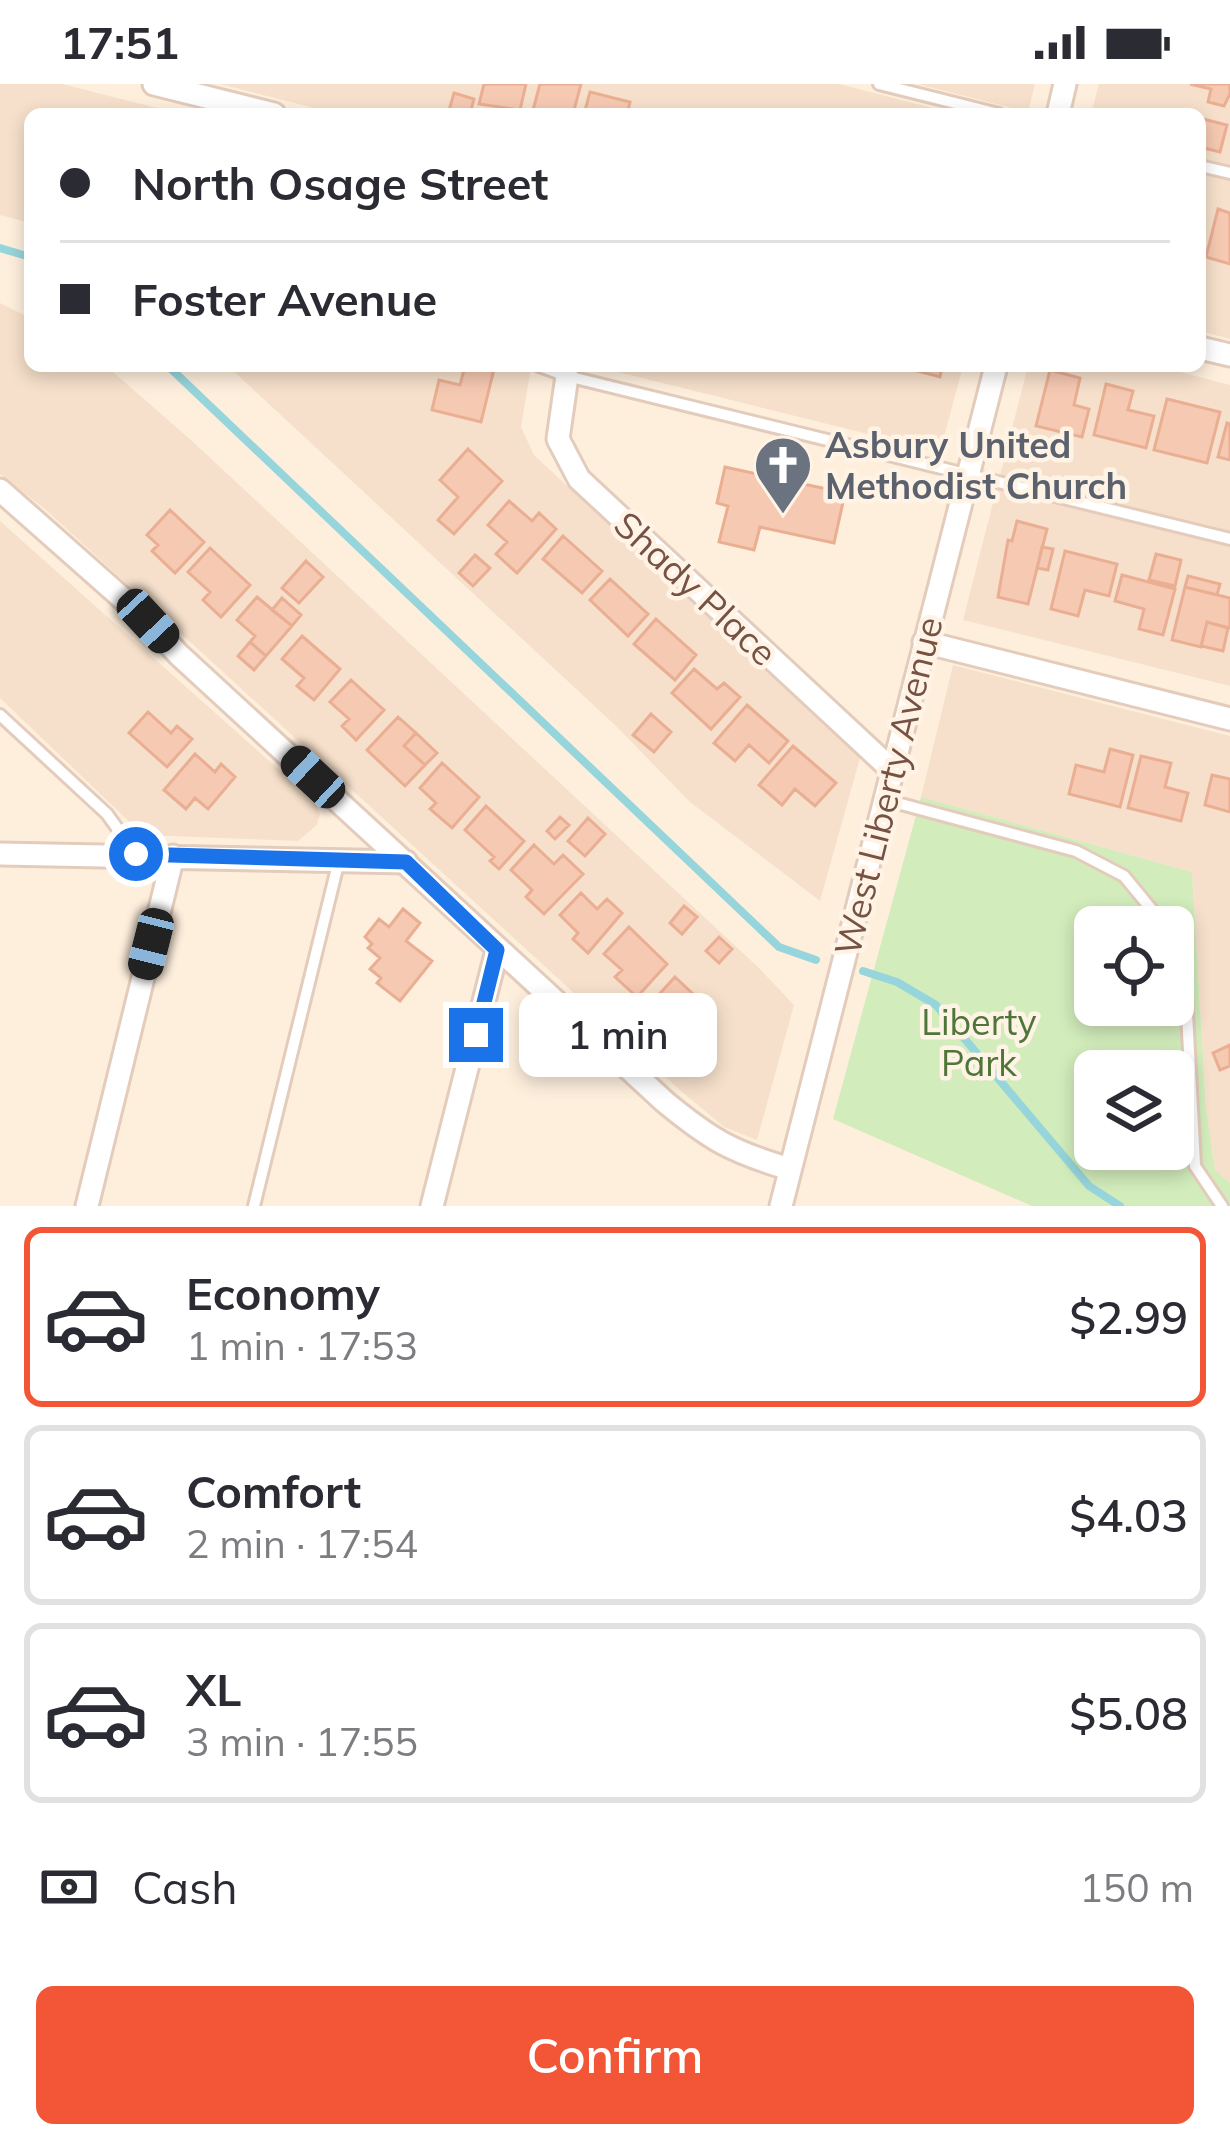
<!DOCTYPE html>
<meta charset="utf-8">
<style>
body{margin:0;font-family:Mulish,sans-serif;background:#f7f7f7;color:#2b2b33;height:100vh;display:flex;flex-direction:column;font-size:45px;white-space:nowrap}
*{box-sizing:border-box;margin:0}
p{font-size:39px;color:#7c7c81}
.icon{flex:none;width:66px;height:66px;fill:none;stroke:currentColor;stroke-width:2;stroke-linecap:round;stroke-linejoin:round}
.map{position:relative;height:1122px;overflow:hidden}
.side{display:flex;flex-direction:column;background:#fff;flex:1}
.side>*{flex:none}
.hud{position:absolute;left:24px;top:24px;width:1182px;height:264px;border-radius:18px;box-shadow:0 6px 18px #0003;display:grid;align-content:center;height:264px;padding:0 36px;background:#fff}
.controls{position:absolute;left:1074px;top:822px;display:grid;gap:24px}
.controls a{display:grid;place-items:center;width:120px;height:120px;border-radius:18px;background:#fff;box-shadow:0 6px 18px #0003;font-size:60px}
.end{position:absolute;width:54px;height:54px;margin:-27px;border:15px solid #1a73e8;background:#fff;box-shadow:0 0 0 6px #fff}
.from{border-radius:50%}
.bubble{position:absolute;height:84px;border-radius:18px;background:#fff;box-shadow:0 6px 18px #0003;font-size:39px;font-weight:600;line-height:84px;text-align:center}
.car{position:absolute;width:36px;height:72px;margin:-36px -18px;border-radius:15px;box-shadow:0 0 9px 3px #0007;background:linear-gradient(#222 24%,#8ab4d8 0 40%,#222 0 76%,#8ab4d8 0 86%,#222 0)}
.hud b{display:flex;align-items:center;gap:42px;height:114px;font-size:45px}
.hud b+b{border-top:3px solid #e1e1e2}
.hud i{width:30px;height:30px;background:#2b2b33}
ul{padding:21px 0 0;list-style:none}
li{display:flex;align-items:center;gap:36px;height:180px;margin:0 24px 18px;padding:0 12px;border:6px solid #e1e1e2;border-radius:18px}
li div{flex:1}
li b{display:block;font-size:45px}
li em{font-style:normal;font-weight:600}
li.current{border-color:#f35537}
li>.icon{width:108px;height:108px;stroke-width:1.5}
.pay{display:flex;align-items:center;gap:30px;height:132px;padding:0 36px;font-size:45px}
.pay p{margin-inline-start:auto}
.cta{display:flex;gap:24px;margin-top:auto;padding:24px 36px}
.cta a{flex:1;height:138px;border-radius:18px;background:#f35537;color:#fff;font-size:48px;font-weight:600;line-height:138px;text-align:center}
.status{display:flex;justify-content:space-between;align-items:center;height:84px;padding:0 60px;background:#fff;direction:ltr}
.status svg{height:33px;fill:currentColor}
.map>svg:first-child{display:block}
.residential{fill:#f6e0cb}
.green{fill:#d2ecbb;fill-rule:evenodd}
.lines{fill:none;stroke-linecap:round;stroke-linejoin:round}
.stream{stroke:#96d5db;stroke-width:8}
.building{fill:#f6c9b2;stroke:#eaae92;stroke-width:3}
.lane-casing{stroke:#e4ccbc;stroke-width:16}
.street-casing{stroke:#e4ccbc;stroke-width:27}
.lane{stroke:#fff;stroke-width:10}
.street{stroke:#fff;stroke-width:21}
.route{stroke:#1a73e8;stroke-width:15}
.labels{text-anchor:middle;dominant-baseline:central;stroke-width:9;stroke-linejoin:round;paint-order:stroke}
.worship-label{font-size:36px;font-weight:bold;fill:#5b616d;stroke:#fff3e5;text-anchor:start}
.street-label{font-size:36px;fill:#755244;stroke:#fff3e5}
.park-label{font-size:36px;fill:#4f7639;stroke:#fff3e5}
</style>
<div class="status"><b>17:51</b><svg viewBox="0 0 49 12"><path d="M0 12V9h3v3zM5 12V6h3v6zM10 12V3h3v9zM15 12V0h3v12zM26 1h20v11H26zM47 4h2v5h-2z"/></svg></div>
<div class="map">
<svg width="1230" height="1122" viewBox="0 0 1230 1122">
<rect width="100%" height="100%" fill="#feefdd"/>
<path class="residential" d="M0,0H62L181,30H30V139L0,131Z
M220,0H839L956,30H338Z
M917,0H1035L1028,28Z
M1099,0H1230V255L1200,247V30H1091Z
M0,219L30,234V282H106L191,356L758,883L794,921L757,1056L724,1043L681,1007L46,426L0,390Z
M228,282L531,283L521,343L534,371L860,674L820,817L690,718L617,643Z
M594,282H963L940,368Z
M1028,282H1157L1230,301V602L963,536Z
M0,437L315,718L320,730L317,741L298,757L143,751L0,614Z
M953,581L1230,652V1099L1215,1086L1206,1023L1192,788L921,713Z"/>
<path class="green" d="M921,713L1192,788L1206,1023L1215,1086L1230,1099V1122H1032L833,1035ZM1095,843H1173V921H1095ZM1095,987H1173V1065H1095Z"/>
<g class="lines">
<path class="stream" d="M0,164L30,173
M168,282L779,863L816,876
M863,887L897,898L936,921L1089,1102L1120,1122"/>
</g>
<path class="building" d="M484,0H526L520,26L479,20Z
M540,0H581L573,30L533,26Z
M1190,0H1230V10L1224,22L1208,18L1211,5Z
M590,8L630,18L627,30H584Z
M454,9L474,15L470,30H448Z
M1203,35L1227,41L1220,68L1200,63Z
M1218,125L1230,129V180L1206,173Z
M465,282L494,285L481,338L432,326L439,296L460,301Z
M899,282H942L940,293Z
M1050,286L1080,294L1074,321L1089,325L1082,353L1036,342Z
M1106,300L1133,307L1128,326L1154,332L1146,364L1094,351Z
M1167,315L1220,328L1207,379L1154,366Z
M1227,339L1230,340V376L1218,373Z
M468,365L502,397L454,450L438,436L458,413L440,396Z
M725,383L845,409L834,459L760,443L754,466L719,458L728,422L717,419Z
M509,417L532,437L539,429L556,445L517,489L496,470L507,458L488,441Z
M170,426L204,458L175,489L152,467L158,461L147,451Z
M1017,437L1047,445L1028,520L998,513L1008,456L1012,457Z
M563,452L602,487L582,509L543,475Z
M1042,463L1053,465L1048,486L1037,484Z
M210,464L250,501L221,533L203,516L210,508L188,488Z
M1065,467L1117,480L1109,512L1085,506L1078,532L1051,525Z
M1156,470L1181,476L1175,502L1149,496Z
M475,471L490,484L473,502L459,489Z
M306,477L323,493L299,519L282,504Z
M1122,491L1175,505L1163,551L1139,545L1144,525L1115,517Z
M1188,492L1220,500L1217,511L1185,503Z
M610,495L648,530L628,552L590,516Z
M1185,503L1230,514V544L1207,538L1201,563L1172,556Z
M257,513L292,542L266,572L250,558L255,552L237,536Z
M282,514L301,531L292,542L272,526Z
M656,535L696,571L675,596L634,560Z
M1207,538L1228,544L1223,567L1201,562Z
M302,552L340,585L314,616L297,602L304,594L282,575Z
M250,558L266,572L254,586L238,572Z
M694,585L717,605L724,599L740,613L711,645L672,609Z
M351,596L384,626L356,656L342,642L349,635L330,618Z
M747,621L788,657L769,679L749,661L735,677L714,659Z
M148,628L171,649L177,642L192,655L167,683L129,649Z
M651,630L671,648L654,668L633,651Z
M398,633L416,649L404,662L425,681L405,702L367,666Z
M416,649L437,669L425,681L404,662Z
M793,662L836,699L815,722L795,705L782,721L759,701Z
M1110,665L1133,671L1120,723L1069,710L1076,681L1104,688Z
M195,670L215,688L221,680L235,693L208,725L195,714L186,725L164,706Z
M1141,672L1171,679L1165,703L1188,709L1181,737L1128,724Z
M442,679L479,713L452,744L430,725L436,719L420,704Z
M1212,691L1230,695V728L1205,721Z
M486,722L524,757L499,785L490,777L494,773L465,746Z
M560,733L569,741L555,755L547,747Z
M588,734L605,750L585,772L568,757Z
M534,761L554,780L563,771L583,790L544,830L526,813L532,806L511,786Z
M581,809L597,825L607,815L622,829L588,869L573,855L578,849L560,831Z
M684,822L697,833L682,850L670,839Z
M403,825L420,839L406,857L432,877L400,917L377,899L381,894L370,885L380,874L368,864L372,860L365,853L379,835L389,843Z
M629,843L667,880L637,913L615,893L622,886L604,870Z
M719,853L732,865L719,879L706,867Z
M675,893L708,924L681,953L667,940L673,934L654,916Z
M1230,961V982L1220,986L1213,969Z"/>
<g class="lines">
<g class="lane-casing">
<path id="lane" d="M879,0L999,30
M1200,82L1230,89
M539,282L567,292L1230,455
M0,631L107,730L135,769
M886,716L1076,767L1124,792L1166,843
M1173,854L1184,872L1195,1082L1222,1122
M254,1122L339,776"/>
</g>
<g class="street-casing">
<path id="street" d="M154,0L274,30
M1058,30L1065,0
M1200,264L1230,271
M567,292L558,355L579,395L893,687
M0,406L148,537L178,570L665,1018C711,1056 732,1068 790,1085
M924,558L1230,635
M0,770L406,778
M87,1122L173,772
M432,1122L497,866
M781,1122L996,282"/>
</g>
<use href="#lane" class="lane"/>
<use href="#street" class="street"/>
</g>
<g class="lines">
<path class="route" d="M136,770L406,778L497,866L476,951"/>
</g>
<defs>
<g id="church-pin" transform="scale(3)"><path d="M0 17L-7.5 6A9.5 9.5 0 1 1 7.5 6Z" fill="#6b7280" stroke="#fff3e5"/><path d="M-1.2-6h2.4v3.5h3.3v2.4h-3.3V6h-2.4V-.1h-3.3v-2.4h3.3Z" fill="#fff"/></g>
</defs>
<g fill-rule="evenodd">
<use href="#church-pin" x="783" y="381"/>
</g>
<g class="labels">
<g class="worship-label">
<text x="825" y="360">Asbury United<tspan x="825" dy="41">Methodist Church</tspan></text>
</g>
<g class="street-label">
<text transform="translate(696 504) rotate(43)">Shady Place</text>
<text transform="translate(888 702) rotate(-76)">West Liberty Avenue</text>
</g>
<g class="park-label">
<text x="979" y="937">Liberty<tspan x="979" dy="41">Park</tspan></text>
</g>
</g>
</svg>
<div class="controls">
<a><svg class="icon" aria-label="locate" viewBox="0 0 24 24"><circle cx="12" cy="12" r="6"/><path d="M12 2v4M12 18v4M2 12h4M18 12h4"/></svg></a>
<a><svg class="icon" aria-label="layers" viewBox="0 0 24 24"><path d="M12 4l9 5-9 5-9-5zM3 14l9 5 9-5"/></svg></a>
</div>
<i class="end from" style="left:136px;top:770px"></i>
<i class="end" style="left:476px;top:951px"></i>
<div class="bubble" style="left:519px;top:909px;width:198px">1 min</div>
<i class="car" style="left:148px;top:537px;rotate:137deg"></i>
<i class="car" style="left:313px;top:693px;rotate:313deg"></i>
<i class="car" style="left:151px;top:860px;rotate:194deg"></i>
<div class="hud">
<b><i class="from"></i>North Osage Street</b>
<b><i></i>Foster Avenue</b>
</div>
</div>
<section class="side">
<ul>
<li class="current"><svg class="icon" aria-label="car" viewBox="0 0 24 24"><path d="M5 17H2v-5l4-1 3-4h7l3 4 3 1v5h-3M9 17h6M6 11h13"/><circle cx="7" cy="17" r="2"/><circle cx="17" cy="17" r="2"/></svg><div><b>Economy</b><p>1 min · 17:53</p></div><em>$2.99</em></li>
<li><svg class="icon" aria-label="car" viewBox="0 0 24 24"><path d="M5 17H2v-5l4-1 3-4h7l3 4 3 1v5h-3M9 17h6M6 11h13"/><circle cx="7" cy="17" r="2"/><circle cx="17" cy="17" r="2"/></svg><div><b>Comfort</b><p>2 min · 17:54</p></div><em>$4.03</em></li>
<li><svg class="icon" aria-label="car" viewBox="0 0 24 24"><path d="M5 17H2v-5l4-1 3-4h7l3 4 3 1v5h-3M9 17h6M6 11h13"/><circle cx="7" cy="17" r="2"/><circle cx="17" cy="17" r="2"/></svg><div><b>XL</b><p>3 min · 17:55</p></div><em>$5.08</em></li>
</ul>
<div class="pay"><svg class="icon" aria-label="cash" viewBox="0 0 24 24"><path d="M3 7h18v10H3z"/><circle cx="12" cy="12" r="2"/></svg>Cash<p>150 m</p></div>
<div class="cta"><a>Confirm</a></div>
</section>
